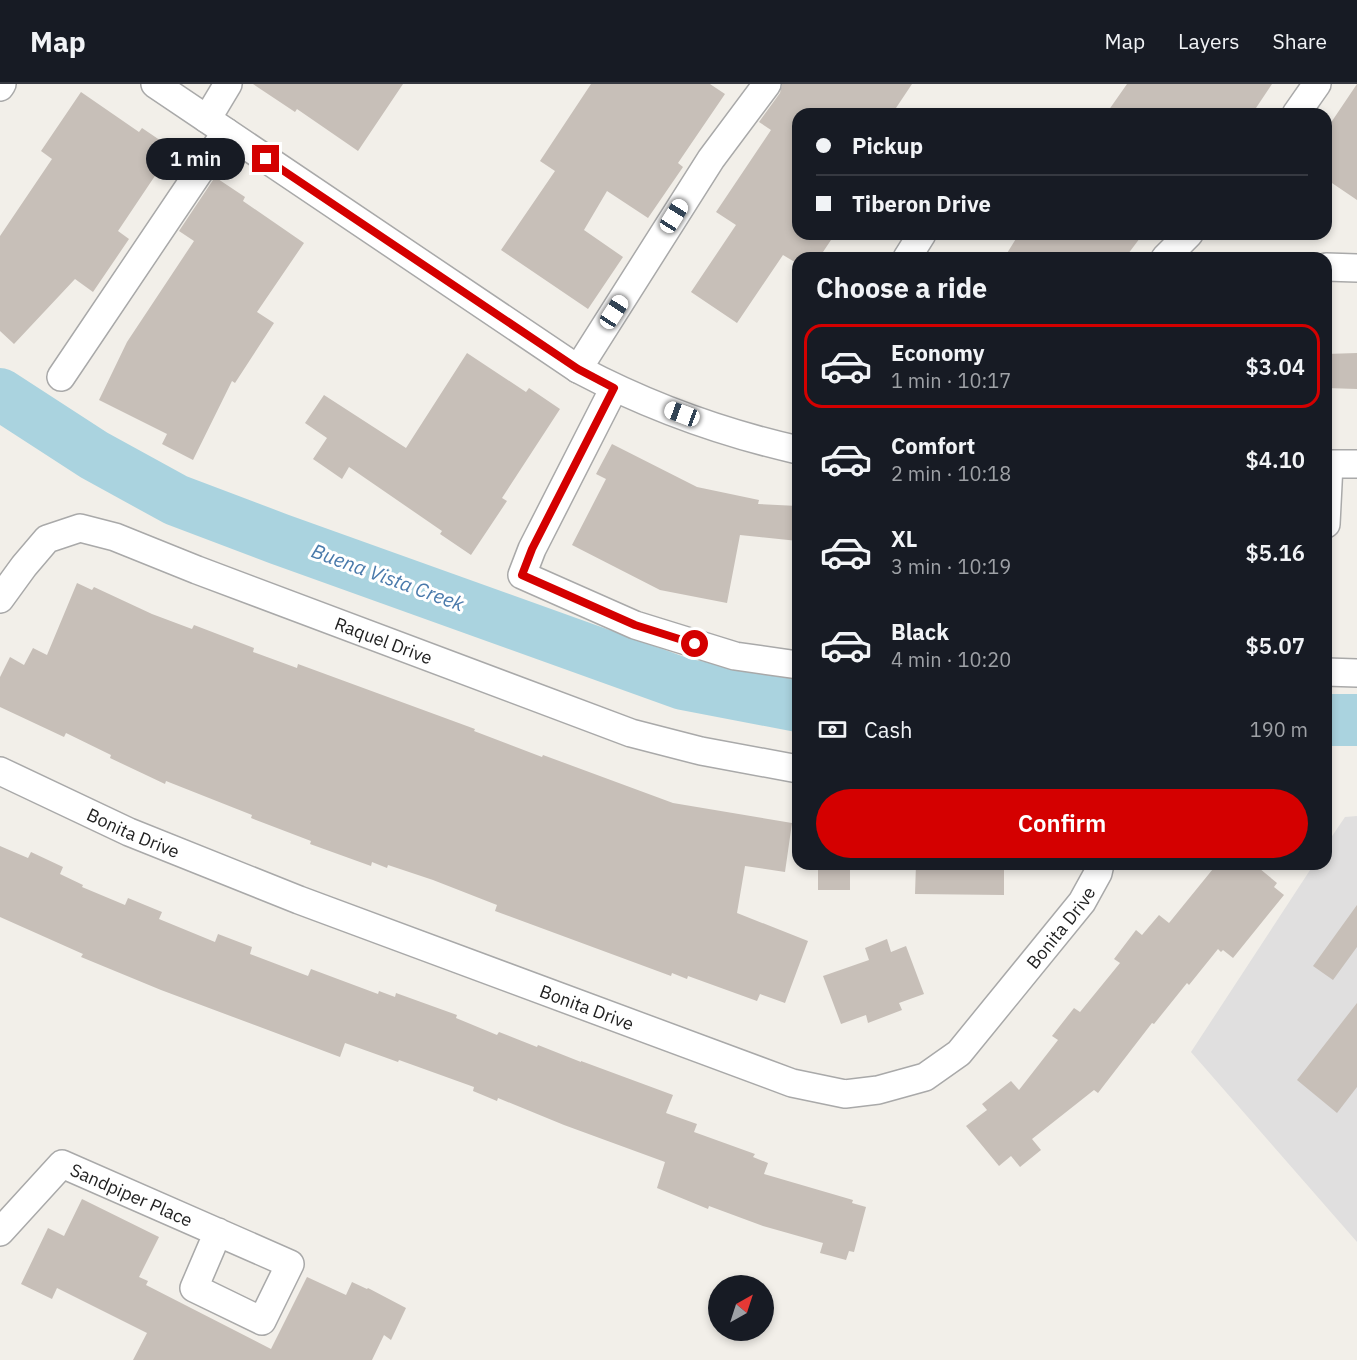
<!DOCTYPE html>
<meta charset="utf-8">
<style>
body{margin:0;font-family:"IBM Plex Sans",sans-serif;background:#20242c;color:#f1f3f6;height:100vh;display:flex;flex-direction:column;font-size:22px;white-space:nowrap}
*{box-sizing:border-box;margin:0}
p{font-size:20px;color:#9ea1a6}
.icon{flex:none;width:33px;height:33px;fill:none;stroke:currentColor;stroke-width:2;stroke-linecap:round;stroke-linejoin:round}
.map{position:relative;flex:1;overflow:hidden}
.sheet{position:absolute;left:792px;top:168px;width:540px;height:618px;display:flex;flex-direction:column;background:#171b24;border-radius:18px;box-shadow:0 3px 9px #0003}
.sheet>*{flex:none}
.hud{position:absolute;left:792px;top:24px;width:540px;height:132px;border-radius:18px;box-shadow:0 3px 9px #0003;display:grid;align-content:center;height:132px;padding:0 24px;background:#171b24}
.needle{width:39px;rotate:39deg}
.buttons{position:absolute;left:708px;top:1191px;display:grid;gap:12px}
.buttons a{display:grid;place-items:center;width:66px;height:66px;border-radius:50%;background:#171b24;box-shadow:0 3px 9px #0003;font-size:30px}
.end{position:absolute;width:27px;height:27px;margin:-14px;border:8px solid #d40000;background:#fff;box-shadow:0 0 0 3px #fff}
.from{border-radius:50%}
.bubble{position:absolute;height:42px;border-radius:21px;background:#171b24;box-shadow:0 3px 9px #0003;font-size:20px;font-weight:600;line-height:42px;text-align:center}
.car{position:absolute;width:18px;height:36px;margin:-18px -9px;border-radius:8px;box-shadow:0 0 4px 2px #0007;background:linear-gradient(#fff 24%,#345 0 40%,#fff 0 76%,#345 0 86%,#fff 0)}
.hud b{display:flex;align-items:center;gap:21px;height:57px;font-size:22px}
.hud b+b{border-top:2px solid #363941}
.hud i{width:15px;height:15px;background:#f1f3f6}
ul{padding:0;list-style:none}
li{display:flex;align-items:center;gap:18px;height:84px;margin:0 12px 9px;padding:0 12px;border:3px solid transparent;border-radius:18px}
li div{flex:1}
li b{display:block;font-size:22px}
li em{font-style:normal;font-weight:600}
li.current{border-color:#d40000}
li>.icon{width:54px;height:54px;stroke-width:1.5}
h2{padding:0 24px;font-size:27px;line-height:72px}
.pay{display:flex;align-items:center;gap:15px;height:66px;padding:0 24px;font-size:22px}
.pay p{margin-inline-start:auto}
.primary-button{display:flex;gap:12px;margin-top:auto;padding:12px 24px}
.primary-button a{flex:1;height:69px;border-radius:36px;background:#d40000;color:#fff;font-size:24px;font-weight:600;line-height:69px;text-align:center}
header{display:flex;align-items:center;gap:36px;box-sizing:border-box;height:84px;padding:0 30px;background:#171b24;border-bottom:2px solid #363941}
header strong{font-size:28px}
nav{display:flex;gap:33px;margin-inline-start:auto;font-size:21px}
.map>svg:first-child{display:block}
.residential{fill:#e0dfdf}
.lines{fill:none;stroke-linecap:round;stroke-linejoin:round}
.river{stroke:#aad3df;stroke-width:52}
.building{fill:#c7bfb8}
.street-casing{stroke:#a9a9a9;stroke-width:30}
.street{stroke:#fff;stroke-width:27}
.route{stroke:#d40000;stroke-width:8}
.labels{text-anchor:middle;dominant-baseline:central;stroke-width:6;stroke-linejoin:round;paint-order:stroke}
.street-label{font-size:18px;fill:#222;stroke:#fff}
.water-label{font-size:20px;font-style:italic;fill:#4a7aab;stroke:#fff}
</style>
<header>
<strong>Map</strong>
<nav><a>Map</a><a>Layers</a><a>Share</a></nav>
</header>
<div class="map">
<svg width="1357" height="1276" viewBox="0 0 1357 1276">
<rect width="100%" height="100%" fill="#f2efe9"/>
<path class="residential" d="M1357,732V1158L1191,968L1314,780H1326V761L1345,733Z"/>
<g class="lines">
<path class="river" d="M0,310L94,371L176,416L279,455L683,600L798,622
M1326,636H1357"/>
</g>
<path class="building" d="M253,0H403L358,67L297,25L295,28Z
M591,0H710L725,10L678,79L683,83L648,134L607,107L584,146L623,173L588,225L501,166L555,87L540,77Z
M782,0H912L892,30H798V150H835L819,174H798V180L783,171L737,239L691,208L736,141L716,128L771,46L759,38L780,9Z
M1127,0H1272L1252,30H1106Z
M1357,0V116L1326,95V46Z
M81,8L139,48L142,44L173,65L118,147L129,155L93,208L75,195L14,260L0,247V152L52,75L41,67Z
M215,93L245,113L243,117L304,159L257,228L274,239L235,299L232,297L193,376L162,360L167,350L99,316L127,258L194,157L179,147Z
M1019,150H1143L1125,174H1004Z
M467,269L526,308L529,304L560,325L502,414L507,417L471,471L440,450L442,447L349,383L342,395L313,375L327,354L305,339L324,311L406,364Z
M1357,269V305L1326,304V270Z
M612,360L697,403L759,416L758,420L798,422V457L740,451L727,519L660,506L572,461L606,395L596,390Z
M77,499L92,506L94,503L152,530L192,545L194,541L254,564L253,568L297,584L298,580L475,645L474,647L542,673L543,671L673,719L792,739L785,788L745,782L737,829L808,857L785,919L760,910L757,917L688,892L687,895L672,889L671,892L495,827L497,821L433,796L388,781L387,784L372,778L371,782L310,760L311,757L251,734L252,731L166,697L165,700L110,674L111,671L66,649L64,653L0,623V593L10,573L24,581L33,564L47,571Z
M0,762L28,774L31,768L63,783L60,790L83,801L82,803L125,821L128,814L162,828L159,835L215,858L218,850L252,863L250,870L308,892L311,885L378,910L379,907L395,913L396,909L457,931L456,934L497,951L499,948L537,963L538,961L581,978V977L673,1011L666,1029L697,1040L694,1048L755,1070L753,1073L768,1079L764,1090L853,1116L852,1119L866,1123L854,1168L849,1167L846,1176L820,1169L823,1159L763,1142L709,1122L708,1125L657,1104L665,1078L564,1041L498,1014L497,1017L473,1007L474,1003L399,976L398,978L345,959L340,973L161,906L81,873L83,870L0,833Z
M818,780H850V806H818Z
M916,780H1004V811L915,810Z
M1217,780H1254L1277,799L1274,803L1284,811L1233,874L1223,866L1221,868L1218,865L1189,901L1187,899L1154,940L1152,939L1098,1009L1094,1006L1032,1055L1041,1066L1020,1083L1011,1072L999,1082L966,1042L987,1026L982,1020L1011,997L1019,1006L1058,956L1052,952L1074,924L1080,928L1120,879L1114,875L1136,846L1142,851L1159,831L1169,839Z
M1357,821V863L1333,896L1313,882Z
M887,855L891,868L906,862L924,910L899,919L902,926L868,939L866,931L841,940L823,892L869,876L865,864Z
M1357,919V1003L1337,1029L1297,996Z
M82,1115L159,1153L139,1193L148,1197L146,1201L271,1265L307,1193L346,1211L352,1198L367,1205L368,1204L406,1224L391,1256L384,1251L372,1276H133L147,1249L57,1204L52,1215L21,1200L48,1144L64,1152Z"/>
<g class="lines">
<g class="street-casing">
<g id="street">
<path d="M155,0L578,285C646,321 723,349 798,366"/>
<path d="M0,3L2,0"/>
<path d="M1296,30L1317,0"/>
<path d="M207,35L228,0"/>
<path d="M907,174L922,150"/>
<path d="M1165,174L1189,150"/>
<path d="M1326,183L1357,184"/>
<path d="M578,285L711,75L767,0"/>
<path d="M61,293L226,48"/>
<path d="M614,304L532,465L522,491L635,541L735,572L798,581"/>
<path d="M1326,380H1357"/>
<path d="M1326,440L1329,380"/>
<path id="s1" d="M0,515L24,482L47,455L80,444L115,453L197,486L631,649L701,667L798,685"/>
<path d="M1326,588L1357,589"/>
<path id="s2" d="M0,687L129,748L299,816L792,999L845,1010L878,1006L925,993L959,969L1082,818L1098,789L1100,780"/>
<path id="s3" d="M0,1148L62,1080L290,1180L262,1237L194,1204L218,1148"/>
</g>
</g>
<use href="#street" class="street"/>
</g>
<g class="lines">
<path class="route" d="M266,75L578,285L614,304L532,465L522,491L635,541L695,560"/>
</g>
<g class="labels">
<g class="street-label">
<text stroke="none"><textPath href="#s1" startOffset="435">Raquel Drive</textPath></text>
<text stroke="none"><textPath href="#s2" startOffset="147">Bonita Drive</textPath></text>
<text stroke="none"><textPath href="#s2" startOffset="1191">Bonita Drive</textPath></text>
<text stroke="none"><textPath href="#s2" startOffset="633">Bonita Drive</textPath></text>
<text stroke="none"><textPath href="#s3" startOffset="168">Sandpiper Place</textPath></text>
</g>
<g class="water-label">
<text transform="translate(388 493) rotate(20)">Buena Vista Creek</text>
</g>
</g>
</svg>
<div class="buttons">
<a><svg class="needle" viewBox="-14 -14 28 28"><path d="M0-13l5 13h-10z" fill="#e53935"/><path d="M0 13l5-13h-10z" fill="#9ea1a6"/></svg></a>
</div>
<i class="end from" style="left:695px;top:560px"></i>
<i class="end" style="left:266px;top:75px"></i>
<div class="bubble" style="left:146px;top:54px;width:99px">1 min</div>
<i class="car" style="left:674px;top:132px;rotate:32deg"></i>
<i class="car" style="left:614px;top:228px;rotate:33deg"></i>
<i class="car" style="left:682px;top:330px;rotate:290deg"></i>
<div class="hud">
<b><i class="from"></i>Pickup</b>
<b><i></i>Tiberon Drive</b>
</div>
<section class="sheet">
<h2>Choose a ride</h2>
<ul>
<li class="current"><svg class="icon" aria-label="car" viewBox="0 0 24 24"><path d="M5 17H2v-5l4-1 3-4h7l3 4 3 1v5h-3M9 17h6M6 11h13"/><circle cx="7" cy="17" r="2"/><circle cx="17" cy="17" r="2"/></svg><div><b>Economy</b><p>1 min · 10:17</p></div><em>$3.04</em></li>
<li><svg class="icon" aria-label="car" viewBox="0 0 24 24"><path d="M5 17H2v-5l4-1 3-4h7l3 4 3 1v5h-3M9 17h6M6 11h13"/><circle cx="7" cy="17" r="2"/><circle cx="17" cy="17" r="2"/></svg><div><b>Comfort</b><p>2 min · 10:18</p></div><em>$4.10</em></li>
<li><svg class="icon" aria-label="car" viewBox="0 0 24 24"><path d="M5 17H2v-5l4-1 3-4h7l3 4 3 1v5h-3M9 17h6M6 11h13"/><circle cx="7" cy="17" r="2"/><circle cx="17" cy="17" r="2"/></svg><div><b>XL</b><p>3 min · 10:19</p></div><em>$5.16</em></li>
<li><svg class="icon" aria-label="car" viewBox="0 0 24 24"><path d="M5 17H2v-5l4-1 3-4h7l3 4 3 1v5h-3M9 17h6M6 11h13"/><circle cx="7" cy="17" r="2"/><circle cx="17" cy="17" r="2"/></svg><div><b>Black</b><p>4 min · 10:20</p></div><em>$5.07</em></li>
</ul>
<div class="pay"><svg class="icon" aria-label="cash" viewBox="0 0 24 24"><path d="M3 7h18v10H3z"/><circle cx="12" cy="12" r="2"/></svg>Cash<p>190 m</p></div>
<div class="primary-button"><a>Confirm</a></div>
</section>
</div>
